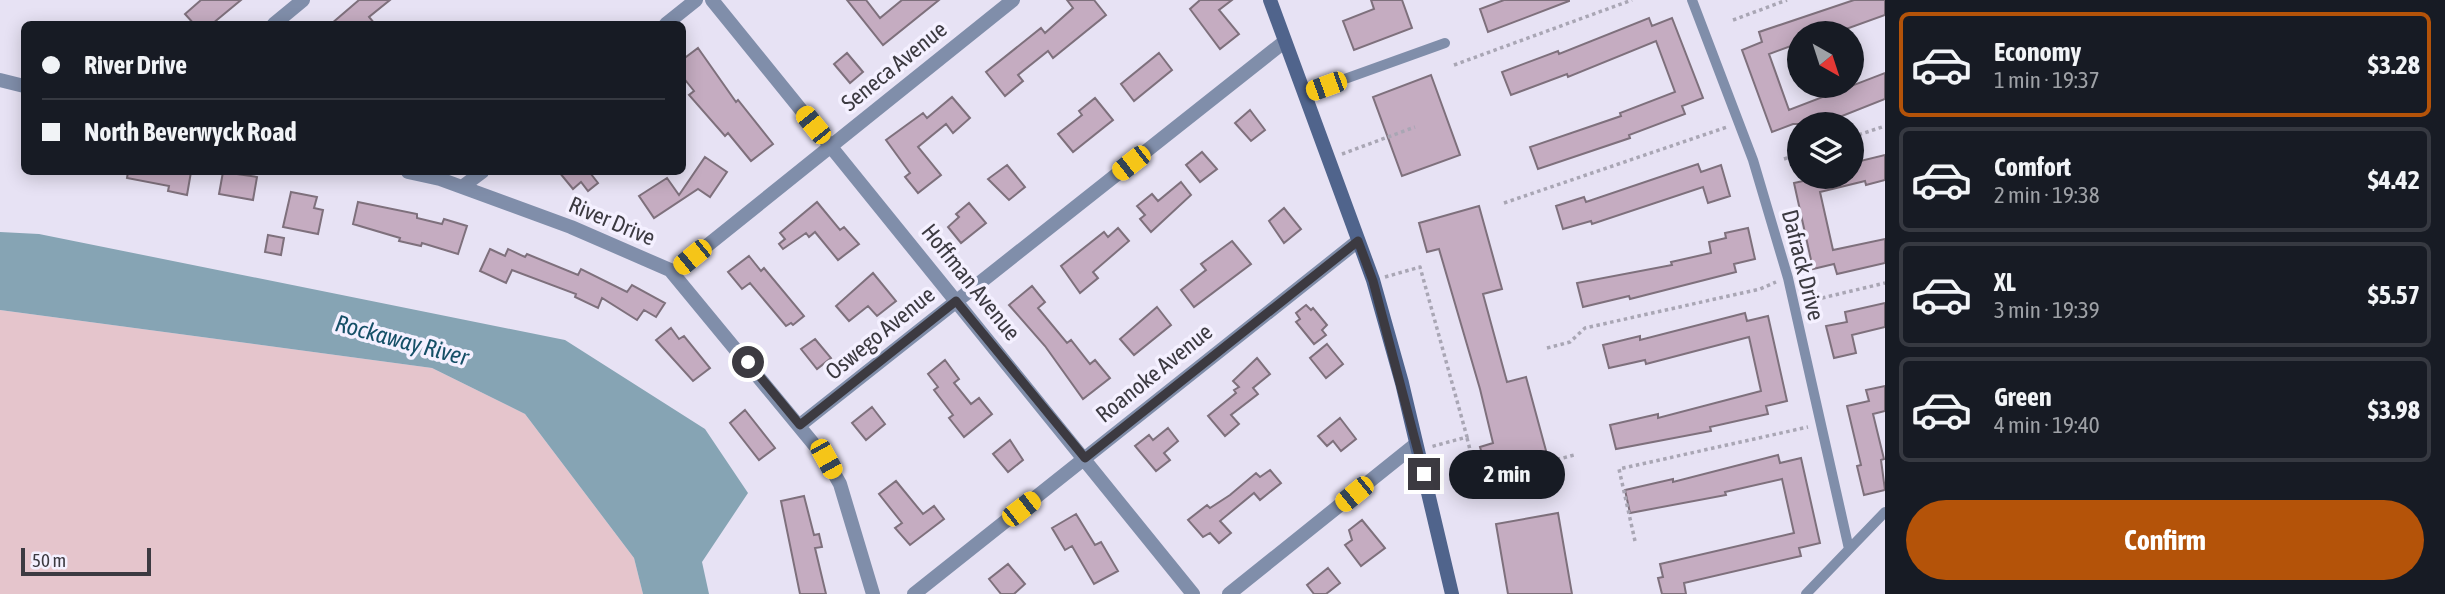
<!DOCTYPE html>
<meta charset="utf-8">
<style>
body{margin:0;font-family:"Asap Condensed",sans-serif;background:#242831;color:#f1f3f6;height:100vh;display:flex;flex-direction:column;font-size:26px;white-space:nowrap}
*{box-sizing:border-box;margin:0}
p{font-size:23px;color:#9ea1a6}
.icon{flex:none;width:38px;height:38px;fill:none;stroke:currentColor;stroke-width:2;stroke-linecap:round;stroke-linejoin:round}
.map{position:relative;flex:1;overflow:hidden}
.details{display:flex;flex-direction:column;background:#171b24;width:560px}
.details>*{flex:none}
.hud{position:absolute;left:21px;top:21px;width:665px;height:154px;border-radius:10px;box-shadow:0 4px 18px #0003;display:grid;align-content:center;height:154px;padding:0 21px;background:#171b24}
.needle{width:46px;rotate:141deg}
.fabs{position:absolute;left:1787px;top:21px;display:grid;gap:14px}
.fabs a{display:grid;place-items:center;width:77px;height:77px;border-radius:50%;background:#171b24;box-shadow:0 4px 18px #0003;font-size:35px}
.scale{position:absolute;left:21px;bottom:18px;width:130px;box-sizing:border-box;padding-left:7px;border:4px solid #3c3a41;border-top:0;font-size:19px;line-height:24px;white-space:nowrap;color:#3c3a41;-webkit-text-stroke:5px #f4f0ff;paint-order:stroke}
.end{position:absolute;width:32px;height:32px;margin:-16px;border:9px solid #3c3a41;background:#fff;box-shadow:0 0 0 4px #fff}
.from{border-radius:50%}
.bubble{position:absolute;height:49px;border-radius:24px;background:#171b24;box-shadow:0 4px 18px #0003;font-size:23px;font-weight:700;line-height:49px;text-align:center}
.car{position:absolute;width:21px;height:42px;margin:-21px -10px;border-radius:9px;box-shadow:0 0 5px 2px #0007;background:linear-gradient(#f5c518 24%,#345 0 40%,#f5c518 0 76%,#345 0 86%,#f5c518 0)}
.hud b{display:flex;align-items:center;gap:24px;height:66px;font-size:26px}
.hud b+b{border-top:2px solid #363941}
.hud i{width:18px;height:18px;background:#f1f3f6}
ul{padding:12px 0 0;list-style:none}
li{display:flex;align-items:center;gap:21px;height:105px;margin:0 14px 10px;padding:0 7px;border:4px solid #363941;border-radius:10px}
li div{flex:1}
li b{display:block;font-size:26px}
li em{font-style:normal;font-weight:700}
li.on{border-color:#b45309}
li>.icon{width:63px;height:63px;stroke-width:1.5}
.button{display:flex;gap:14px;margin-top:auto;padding:14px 21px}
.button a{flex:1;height:80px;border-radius:42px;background:#b45309;color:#fff;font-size:28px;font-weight:700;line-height:80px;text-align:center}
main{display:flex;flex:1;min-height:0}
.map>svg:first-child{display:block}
.green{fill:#e5c5cc}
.water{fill:#86a4b4}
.building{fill:#c5acc1;stroke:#7e707c;stroke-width:2}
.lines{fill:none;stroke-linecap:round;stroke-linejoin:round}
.path{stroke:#a9a6b4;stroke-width:3.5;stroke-dasharray:3.5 3.5;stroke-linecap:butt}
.lane{stroke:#808eaa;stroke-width:10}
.street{stroke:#808eaa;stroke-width:14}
.secondary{stroke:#50648c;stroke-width:14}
.route{stroke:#3c3a41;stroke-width:9}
.labels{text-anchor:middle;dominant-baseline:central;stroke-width:7;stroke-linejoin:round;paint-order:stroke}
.street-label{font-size:23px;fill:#3c3a41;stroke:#f4f0ff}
.water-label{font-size:24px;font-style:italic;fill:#154f67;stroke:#f4f0ff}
</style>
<main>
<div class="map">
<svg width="1885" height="594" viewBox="0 0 1885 594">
<rect width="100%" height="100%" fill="#e7e2f4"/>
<path class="green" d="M0,310L432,368L525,414L634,558L643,594H0Z"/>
<path class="water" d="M0,232L39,234L565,340L705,429L748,493L702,562L709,594H643L634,558L525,414L432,368L0,310Z"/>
<path class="building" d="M201,0H241L212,24H194L185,14Z
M359,0H390L369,17L375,24H331Z
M847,0H866L880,18L902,0H939L883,45Z
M1067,0H1094L1106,15L1053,58L1048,51L1018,75L1023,81L1005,96L986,72L1041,28L1045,33L1073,8Z
M1200,0H1232L1219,10L1239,34L1220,49L1190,9Z
M1371,0H1402L1412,28L1354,50L1343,21L1374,9Z
M1504,0H1569V1L1488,32L1480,9Z
M1854,0H1885V15L1835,33H1799V43L1769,54L1789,110L1885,73V99L1822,124H1793L1772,132L1742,50L1762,42L1759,32Z
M1649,18L1652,26L1672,18L1703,98L1682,106L1685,114L1629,135L1630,138L1538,169L1530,147L1621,116L1620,113L1675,92L1656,41L1568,77L1567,74L1511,95L1502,72L1558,51L1559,54Z
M698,48L736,102L738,100L773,144L751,161L728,133L725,136L689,95L694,91L682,76V60Z
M847,53L863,72L850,83L834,64Z
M1159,53L1172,70L1134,101L1121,84Z
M1431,75L1460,155L1402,176L1373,97Z
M952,97L970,118L953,133L946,124L918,147L941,175L918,193L905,177L910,173L886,140L923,113L927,118Z
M1095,98L1113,120L1073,152L1058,134L1082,115L1079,111Z
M1250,110L1265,130L1251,141L1235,123Z
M1202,152L1217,169L1200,182L1186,165Z
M1885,155V180L1866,185L1865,181L1820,192L1833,250L1885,239V263L1837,274L1834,264L1813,269L1794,183L1821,177H1852V163Z
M705,157L727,172L710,197L698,189L654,218L639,196L667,178L679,195Z
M1698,164L1701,172L1721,165L1730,196L1708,203L1703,187L1592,224L1591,221L1563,229L1556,206L1584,197L1586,202Z
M1007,165L1025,187L1009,200L988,179Z
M128,172H191L187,195L168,191L169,186L127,178Z
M223,172L257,177L253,200L219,194Z
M559,172H594L591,174L598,183L588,191L581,182L573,189Z
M1181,182L1191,195L1151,232L1140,219L1145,215L1137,206L1152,194L1158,201Z
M291,192L317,197L314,208L323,210L318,234L283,227Z
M358,202L417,214V218L442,224L444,219L467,226L458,254L422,243L421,246L399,241L400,238L353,224Z
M817,202L840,230L844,227L859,244L838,260L815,232L809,237L806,233L783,249L779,244L785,239L780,233Z
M969,203L986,223L961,243L948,227L959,217L956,214Z
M1479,206L1502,289L1483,294L1507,382L1526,377L1548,458L1488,475L1480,447L1493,443L1480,389L1439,249L1427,252L1419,223Z
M1284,208L1301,229L1284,243L1269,221Z
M1118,228L1129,241L1093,272L1098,278L1080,293L1061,266L1104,232L1108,237Z
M1748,228L1755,259L1734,264L1736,272L1630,299L1629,296L1583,307L1577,283L1672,265L1671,262L1711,253L1709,242L1726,238L1725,233Z
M268,235L284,238L281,255L265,252Z
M1232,241L1251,264L1194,307L1181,290L1206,270L1201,264Z
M490,249L505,256L508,249L525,257L527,254L578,275L581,269L627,292L632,285L665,303L656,317L644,310L637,320L602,298L598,308L575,297L576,294L512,270L506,283L480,271Z
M749,256L761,271L764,268L804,316L793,325L791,323L786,326L750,283L742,289L728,272Z
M873,273L896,301L877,316L868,306L849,321L836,306Z
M1032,286L1045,302L1038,308L1067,343L1071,340L1090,364L1095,360L1110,378L1083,399L1045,346L1009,305Z
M1885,303V327L1852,335L1856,353L1834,358L1826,326L1847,322L1845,312Z
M1306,305L1311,310L1313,308L1327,325L1322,330L1326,335L1314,344L1296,322L1300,319L1296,313Z
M1157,307L1171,325L1134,355L1120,339Z
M1745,313L1747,321L1768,316L1787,401L1766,406L1768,414L1710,427L1711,431L1616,449L1610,425L1658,414V418L1761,391L1749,337L1646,364L1645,360L1609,368L1603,345L1640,336V340Z
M671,328L679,339L684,336L710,368L693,381L656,340Z
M815,339L831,358L817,369L801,349Z
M1327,344L1343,364L1326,378L1310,358Z
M1257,358L1270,374L1253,388L1258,394L1231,415L1239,424L1225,436L1208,416L1236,393L1234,390L1239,387L1233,381Z
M945,360L959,379L954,383L971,404L979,398L992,414L964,437L949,418L953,415L934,390L938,387L928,374Z
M1885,386V411L1873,414L1884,459L1881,460L1885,490L1864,495L1857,466L1861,465L1847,406L1869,401L1866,390Z
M872,407L885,424L866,440L852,423Z
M745,410L775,448L759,460L730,423Z
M1340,418L1356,439L1341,451L1333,441L1327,446L1318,436Z
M1168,428L1178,441L1164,453L1170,460L1156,471L1135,446L1149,435L1153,440Z
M1010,440L1023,460L1008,472L993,454Z
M1778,455L1780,463L1801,458L1820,543L1799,548L1801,556L1684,583L1686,594H1662L1658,578L1663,577L1660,564L1794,533L1782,479L1725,492L1726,495L1630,513L1625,490L1673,479V482Z
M1270,470L1281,483L1260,500L1254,493L1220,521L1231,533L1219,543L1210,533L1203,537L1188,520L1207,505L1210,508L1230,495L1256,473L1260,477Z
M896,481L923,514L934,506L944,519L910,545L895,528L902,523L879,494Z
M804,496L814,535L819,534L822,547L815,548L826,594H800L781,501Z
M1558,513L1572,594H1508L1496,524Z
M1076,514L1095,545L1101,542L1118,571L1094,584L1072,546L1065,550L1052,528Z
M1362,520L1385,548L1361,566L1345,545L1352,540L1349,530Z
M1008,564L1025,584L1014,594H1001L989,579Z
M1328,568L1340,583L1326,594H1314L1307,585Z"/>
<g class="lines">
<path class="path" d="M1733,20L1787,0
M1454,65L1632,0
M1852,137L1885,126
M1342,154L1415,127
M1784,159L1799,154
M1504,203L1727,127
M1385,277L1420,267L1467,437L1430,447
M1822,298L1885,283
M1547,348L1570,342L1585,328L1760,289L1776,282
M1467,438L1478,481L1574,455
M1635,541L1619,469L1808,427"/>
<path class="lane" d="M1692,0L1753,160L1788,278L1849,549
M1303,94L1445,43
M1806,594L1885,512"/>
<path class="street" d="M712,0L1193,594
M274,24L303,0
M666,24L696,0
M0,80L24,86
M408,172L440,179L571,227L670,270L826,459L840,484L873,594
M462,187L482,172
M673,273L1013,0
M800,425L1284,42
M914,594L1358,241
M1229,594L1416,444"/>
<path class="secondary" d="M1270,0L1373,280L1402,383L1452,594"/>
</g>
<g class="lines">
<path class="route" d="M748,362L800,425L956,301L1085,458L1358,241L1373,281L1424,474"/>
</g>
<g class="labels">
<g class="street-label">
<text transform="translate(894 66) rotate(-39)">Seneca Avenue</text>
<text transform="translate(612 221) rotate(23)">River Drive</text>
<text transform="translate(1803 265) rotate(76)">Dafrack Drive</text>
<text transform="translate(971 282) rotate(51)">Hoffman Avenue</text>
<text transform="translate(880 333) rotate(-39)">Oswego Avenue</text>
<text transform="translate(1154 373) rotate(-39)">Roanoke Avenue</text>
</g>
<g class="water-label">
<text transform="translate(402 340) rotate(15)">Rockaway River</text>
</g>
</g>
</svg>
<div class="fabs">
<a><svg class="needle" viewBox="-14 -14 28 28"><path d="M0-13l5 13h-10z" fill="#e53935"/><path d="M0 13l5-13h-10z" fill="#9ea1a6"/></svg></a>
<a><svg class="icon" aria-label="layers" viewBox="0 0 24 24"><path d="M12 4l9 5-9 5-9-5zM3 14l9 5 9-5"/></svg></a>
</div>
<div class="scale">50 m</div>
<i class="end from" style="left:748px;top:362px"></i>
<i class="end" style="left:1424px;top:474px"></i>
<div class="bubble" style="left:1449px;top:450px;width:116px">2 min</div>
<i class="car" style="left:1326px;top:86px;rotate:250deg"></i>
<i class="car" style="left:813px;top:125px;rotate:321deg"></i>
<i class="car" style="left:1131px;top:163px;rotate:232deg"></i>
<i class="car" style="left:692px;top:257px;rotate:231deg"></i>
<i class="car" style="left:826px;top:459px;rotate:151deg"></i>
<i class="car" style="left:1354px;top:494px;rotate:231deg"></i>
<i class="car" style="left:1021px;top:509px;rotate:52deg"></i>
<div class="hud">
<b><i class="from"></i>River Drive</b>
<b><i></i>North Beverwyck Road</b>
</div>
</div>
<section class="details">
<ul>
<li class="on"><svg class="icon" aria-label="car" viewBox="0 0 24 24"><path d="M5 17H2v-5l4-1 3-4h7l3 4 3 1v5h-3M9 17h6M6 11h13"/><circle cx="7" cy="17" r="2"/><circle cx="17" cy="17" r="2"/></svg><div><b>Economy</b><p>1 min · 19:37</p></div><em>$3.28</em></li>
<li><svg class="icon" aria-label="car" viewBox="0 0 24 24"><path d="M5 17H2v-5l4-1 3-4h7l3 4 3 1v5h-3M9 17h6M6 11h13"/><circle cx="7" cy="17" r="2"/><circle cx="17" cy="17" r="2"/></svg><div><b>Comfort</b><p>2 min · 19:38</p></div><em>$4.42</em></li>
<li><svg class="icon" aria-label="car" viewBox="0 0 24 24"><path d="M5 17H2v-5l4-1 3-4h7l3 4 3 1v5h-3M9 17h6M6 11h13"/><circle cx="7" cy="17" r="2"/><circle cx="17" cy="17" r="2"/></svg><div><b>XL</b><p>3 min · 19:39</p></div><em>$5.57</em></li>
<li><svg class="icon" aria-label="car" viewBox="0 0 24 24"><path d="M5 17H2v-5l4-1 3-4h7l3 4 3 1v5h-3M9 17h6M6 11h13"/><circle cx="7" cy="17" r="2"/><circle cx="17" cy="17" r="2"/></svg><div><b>Green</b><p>4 min · 19:40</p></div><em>$3.98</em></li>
</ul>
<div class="button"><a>Confirm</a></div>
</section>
</main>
